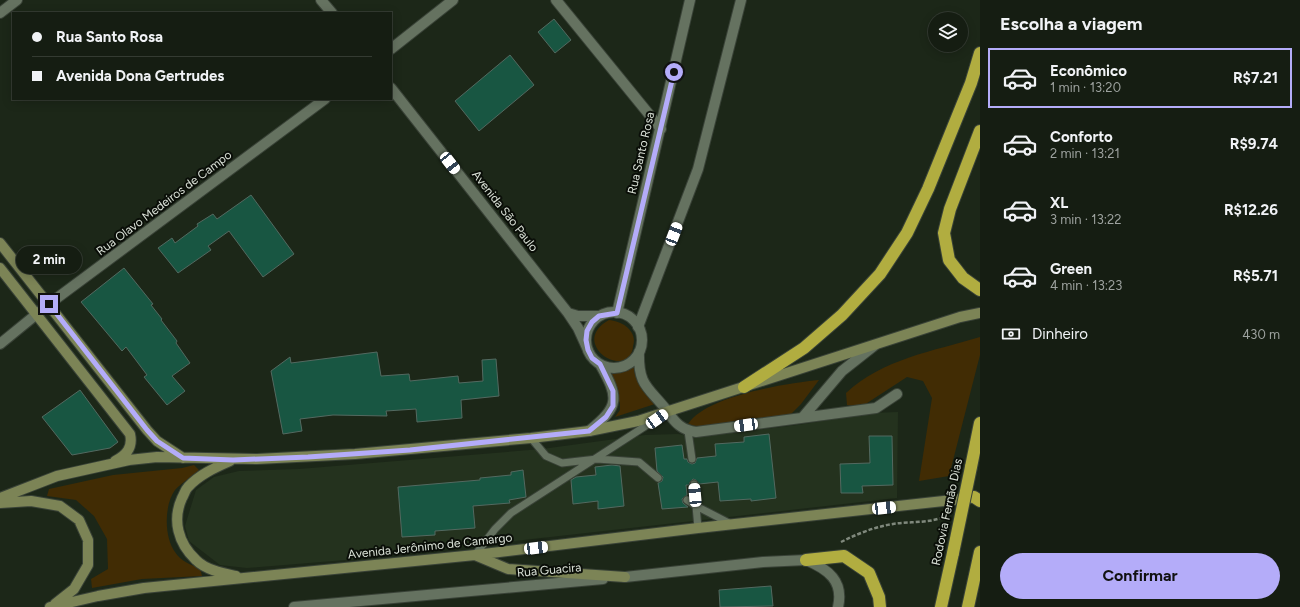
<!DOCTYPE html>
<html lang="pt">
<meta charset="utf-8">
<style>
body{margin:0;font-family:Figtree,sans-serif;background:#222a20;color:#f1f3f6;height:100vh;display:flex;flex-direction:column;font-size:15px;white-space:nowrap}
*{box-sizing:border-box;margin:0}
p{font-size:13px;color:#9da29f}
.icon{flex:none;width:22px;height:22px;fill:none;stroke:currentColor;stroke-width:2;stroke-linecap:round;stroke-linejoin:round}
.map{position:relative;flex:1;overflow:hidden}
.side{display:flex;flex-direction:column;background:#151d12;width:320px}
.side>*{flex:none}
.hud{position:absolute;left:12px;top:12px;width:380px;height:88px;border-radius:0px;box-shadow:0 2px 10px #0003,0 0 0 1px #343b32;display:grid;align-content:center;height:88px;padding:0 20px;background:#151d12}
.controls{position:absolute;left:928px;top:12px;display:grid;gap:8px}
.controls a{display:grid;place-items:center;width:40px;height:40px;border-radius:50%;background:#151d12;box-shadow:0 2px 10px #0003,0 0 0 1px #343b32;font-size:20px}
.end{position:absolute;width:18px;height:18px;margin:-9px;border:5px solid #b4acf9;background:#111;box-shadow:0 0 0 2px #111}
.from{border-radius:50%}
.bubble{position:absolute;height:28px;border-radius:14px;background:#151d12;box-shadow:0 2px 10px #0003,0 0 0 1px #343b32;font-size:13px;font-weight:700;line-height:28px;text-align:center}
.car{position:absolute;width:12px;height:24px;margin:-12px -6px;border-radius:5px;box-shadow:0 0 3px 1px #0007;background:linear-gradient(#fff 24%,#345 0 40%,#fff 0 76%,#345 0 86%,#fff 0)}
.hud b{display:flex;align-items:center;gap:14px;height:38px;font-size:15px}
.hud b+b{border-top:1px solid #343b32}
.hud i{width:10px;height:10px;background:#f1f3f6}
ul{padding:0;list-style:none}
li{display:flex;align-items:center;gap:12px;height:60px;margin:0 8px 6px;padding:0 12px;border:2px solid transparent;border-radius:0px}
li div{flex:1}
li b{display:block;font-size:15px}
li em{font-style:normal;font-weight:700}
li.on{border-color:#b4acf9}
li>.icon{width:36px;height:36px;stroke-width:1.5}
h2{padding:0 20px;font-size:18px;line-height:48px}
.pay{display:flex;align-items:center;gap:10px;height:44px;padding:0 20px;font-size:15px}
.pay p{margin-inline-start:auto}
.action{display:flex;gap:8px;margin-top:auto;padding:8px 20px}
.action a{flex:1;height:46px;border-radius:24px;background:#b4acf9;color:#111;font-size:16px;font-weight:700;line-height:46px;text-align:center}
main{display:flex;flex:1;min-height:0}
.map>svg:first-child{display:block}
.built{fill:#24321e}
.green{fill:#412c04}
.building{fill:#185642;stroke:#536960}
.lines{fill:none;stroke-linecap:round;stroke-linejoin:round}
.service-casing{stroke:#394237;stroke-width:9}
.minor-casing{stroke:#394237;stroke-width:12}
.tertiary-casing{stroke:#394237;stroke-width:12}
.secondary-casing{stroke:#394237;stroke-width:12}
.motorway-casing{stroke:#394237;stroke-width:14}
.path{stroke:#7f887c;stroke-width:2.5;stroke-dasharray:4 2;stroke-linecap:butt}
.service{stroke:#657260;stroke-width:7}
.minor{stroke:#657260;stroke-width:10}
.tertiary{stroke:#657260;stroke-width:10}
.secondary{stroke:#7c8456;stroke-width:10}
.motorway{stroke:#b1ad40;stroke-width:12}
.motorway-bridge-casing{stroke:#394237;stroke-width:14;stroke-linecap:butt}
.motorway-bridge{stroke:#b1ad40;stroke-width:12}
.route{stroke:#b4acf9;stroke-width:5}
.labels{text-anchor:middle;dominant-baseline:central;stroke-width:4;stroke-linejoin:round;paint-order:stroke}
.street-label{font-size:12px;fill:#dbe2d8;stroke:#0a0e08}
</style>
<main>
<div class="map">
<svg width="980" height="607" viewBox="0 0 980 607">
<rect width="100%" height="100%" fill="#1c2718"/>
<path class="built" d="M898,412L897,498L345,560L247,568L220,565L189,541L185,526L196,490L214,477L239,471L299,469L542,449L645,435L678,434L695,437L798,425L873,413Z"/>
<path class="green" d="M609,320C622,321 638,331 633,346C633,348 632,353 630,355C617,375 571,341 609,320Z
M980,337V355L949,476L919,481L932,398L923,381L907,377L861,407L847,405L846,393C882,359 934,351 980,337Z
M634,362C632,380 645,393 658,403L615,417L620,410V404L610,370L626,368Z
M819,380L801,404L791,414L700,427L688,424C706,396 787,383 819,380Z
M194,465L199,470C192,477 181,483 175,490C164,505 164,537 175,552C181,561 190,565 200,568L202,576L142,579L92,588L91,579L108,569L107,539L94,516L76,500L47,496L49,489L113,475L182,468Z"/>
<path class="building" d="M554,19L571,40L555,53L538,32Z
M510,55L534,85L479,131L455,101Z
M251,195L294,254L263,277L229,231L208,246L211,250L178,273L158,248L172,238L175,243L198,226L197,224L213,214L217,219Z
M124,268L153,304L151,305L162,319L161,320L177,341L176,343L190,363L172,376L185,391L167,405L144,377L147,375L126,347L122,351L81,302Z
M377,352L381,376L409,374L410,381L458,376L459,383L483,381L482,360L496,359L499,396L461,400L462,418L417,422L416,409L386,411L387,416L333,415L300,419L302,431L283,434L271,371L290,357L291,363Z
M80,390L118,442L110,448L72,455L42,417Z
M769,434L776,498L751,501V499L720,501L718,482L699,484L696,480L693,479L690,482L689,485H686L687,495L682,499L683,503L688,507L662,509L658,483L662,481L663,477L657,471L655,448L682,445L684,459H687L688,462L692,464L695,463L697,458L716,456L715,444L744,442V437Z
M869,436H892L893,485L862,486L863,493H841L840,464L870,463Z
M612,465L620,466L624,506L598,509V501L573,504L571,480L576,477L596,475L595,467Z
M523,470L526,497L509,500L510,503L473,506L475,528L435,531V535L402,537L398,487L480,480V478L511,475V472Z
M771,586L773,606L720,607L719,590Z"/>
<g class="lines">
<g class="service-casing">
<path id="service" d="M688,431L692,459
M531,438L546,456L562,463L597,459L639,462L658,478
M694,484L698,528
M687,500L696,506L731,524
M475,555L495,529L511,513L661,416"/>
</g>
<g class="minor-casing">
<path id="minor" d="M556,0L661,129
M0,13L17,0
M391,49L453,0
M617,313L690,0
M638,327L698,169L741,0
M0,344L49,304L325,99
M668,412C675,423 682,430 696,432L876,408L897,394
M803,417L842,371L875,345
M806,560C828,569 844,581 838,607
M294,607L603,579"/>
</g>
<g class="tertiary-casing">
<path id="tertiary" d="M321,0L332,13
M391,88L568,313L578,328L588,350
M586 340a28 28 0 1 1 56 0a28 28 0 1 1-56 0Z
M568,313L578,316H599
M639,352C638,387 649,387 668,412
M589,431C620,406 619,398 600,364
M625,577L763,562L806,560"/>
</g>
<g class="secondary-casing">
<path id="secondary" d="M0,243L147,430L157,441L183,458
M0,268L130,434C133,447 127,455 115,461
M230,461C214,468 199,475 188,487C185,490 184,495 182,498C172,520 178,543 196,560C206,570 222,573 236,576
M0,498L57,476L129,460L157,457L257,459L355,454L531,438L589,431L638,421L960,317L980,313
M0,503L31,501L60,506L79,520L88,540V565L74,589L55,604
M477,556L508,569L625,577
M50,607L98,596L144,588L475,555L698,528L971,498"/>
</g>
<g class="motorway-casing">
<path id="motorway" d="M980,131L950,209L944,233L949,260L963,278L980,290
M744,387L804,348L842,315L880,274L907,233L928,189L971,83L980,53
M971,467L980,423
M974,497L980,501
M806,560L844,556L869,573L879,597L880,607
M941,607L953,553
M968,607L980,552"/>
</g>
<path class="path" d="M841,542C857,534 874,527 893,524C911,521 932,524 947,515"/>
<use href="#service" class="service"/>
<use href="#minor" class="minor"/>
<use href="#tertiary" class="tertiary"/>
<use href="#secondary" class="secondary"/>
<use href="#motorway" class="motorway"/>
<g class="motorway-bridge-casing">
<path id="motorway-bridge" d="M953,553L971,467"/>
</g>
<use href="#motorway-bridge" class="motorway-bridge"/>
</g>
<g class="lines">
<path class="route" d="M49,304L147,430L157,441L183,458L233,460L308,457L410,450L589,431L606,417L613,406V391L600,364L592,358L588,350L586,340L587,331L592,322L599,316L617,313L674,72"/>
</g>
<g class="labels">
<g class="street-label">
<text transform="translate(641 153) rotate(-77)">Rua Santo Rosa</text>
<text transform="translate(164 203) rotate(-37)">Rua Olavo Medeiros de Campo</text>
<text transform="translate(505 211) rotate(52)">Avenida São Paulo</text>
<text transform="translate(947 512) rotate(-78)">Rodovia Fernão Dias</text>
<text transform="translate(430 546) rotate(-6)">Avenida Jerônimo de Camargo</text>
<text transform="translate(549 570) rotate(-5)">Rua Guacira</text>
</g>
</g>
</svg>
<div class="controls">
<a><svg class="icon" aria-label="layers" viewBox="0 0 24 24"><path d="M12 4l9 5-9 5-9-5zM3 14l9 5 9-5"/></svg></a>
</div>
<i class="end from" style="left:674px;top:72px"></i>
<i class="end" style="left:49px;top:304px"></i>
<div class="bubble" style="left:16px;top:246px;width:66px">2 min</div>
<i class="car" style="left:450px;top:163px;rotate:142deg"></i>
<i class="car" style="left:674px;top:234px;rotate:21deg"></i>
<i class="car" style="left:657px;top:419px;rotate:56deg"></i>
<i class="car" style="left:746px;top:425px;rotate:262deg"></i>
<i class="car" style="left:695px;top:495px;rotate:355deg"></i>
<i class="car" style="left:884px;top:508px;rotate:84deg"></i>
<i class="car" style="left:536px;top:548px;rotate:83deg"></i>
<div class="hud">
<b><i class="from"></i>Rua Santo Rosa</b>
<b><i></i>Avenida Dona Gertrudes</b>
</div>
</div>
<section class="side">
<h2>Escolha a viagem</h2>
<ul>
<li class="on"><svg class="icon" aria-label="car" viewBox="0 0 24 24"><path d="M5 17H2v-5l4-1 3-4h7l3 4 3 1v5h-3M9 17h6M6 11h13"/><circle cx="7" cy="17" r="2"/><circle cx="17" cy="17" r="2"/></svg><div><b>Econômico</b><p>1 min · 13:20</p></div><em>R$7.21</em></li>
<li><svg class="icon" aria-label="car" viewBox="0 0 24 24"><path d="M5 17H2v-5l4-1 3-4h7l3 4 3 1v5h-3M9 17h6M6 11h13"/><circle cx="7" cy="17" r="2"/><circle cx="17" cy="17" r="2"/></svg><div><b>Conforto</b><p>2 min · 13:21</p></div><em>R$9.74</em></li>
<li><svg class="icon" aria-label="car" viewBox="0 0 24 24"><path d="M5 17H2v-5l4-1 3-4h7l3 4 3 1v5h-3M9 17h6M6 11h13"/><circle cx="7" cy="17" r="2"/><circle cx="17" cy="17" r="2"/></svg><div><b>XL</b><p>3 min · 13:22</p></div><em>R$12.26</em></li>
<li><svg class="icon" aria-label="car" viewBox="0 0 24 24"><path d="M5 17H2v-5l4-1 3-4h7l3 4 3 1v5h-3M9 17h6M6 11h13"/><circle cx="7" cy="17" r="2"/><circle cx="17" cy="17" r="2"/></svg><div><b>Green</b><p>4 min · 13:23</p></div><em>R$5.71</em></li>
</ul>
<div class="pay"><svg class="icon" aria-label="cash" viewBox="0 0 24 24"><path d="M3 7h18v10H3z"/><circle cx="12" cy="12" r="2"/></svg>Dinheiro<p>430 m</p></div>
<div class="action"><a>Confirmar</a></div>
</section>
</main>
